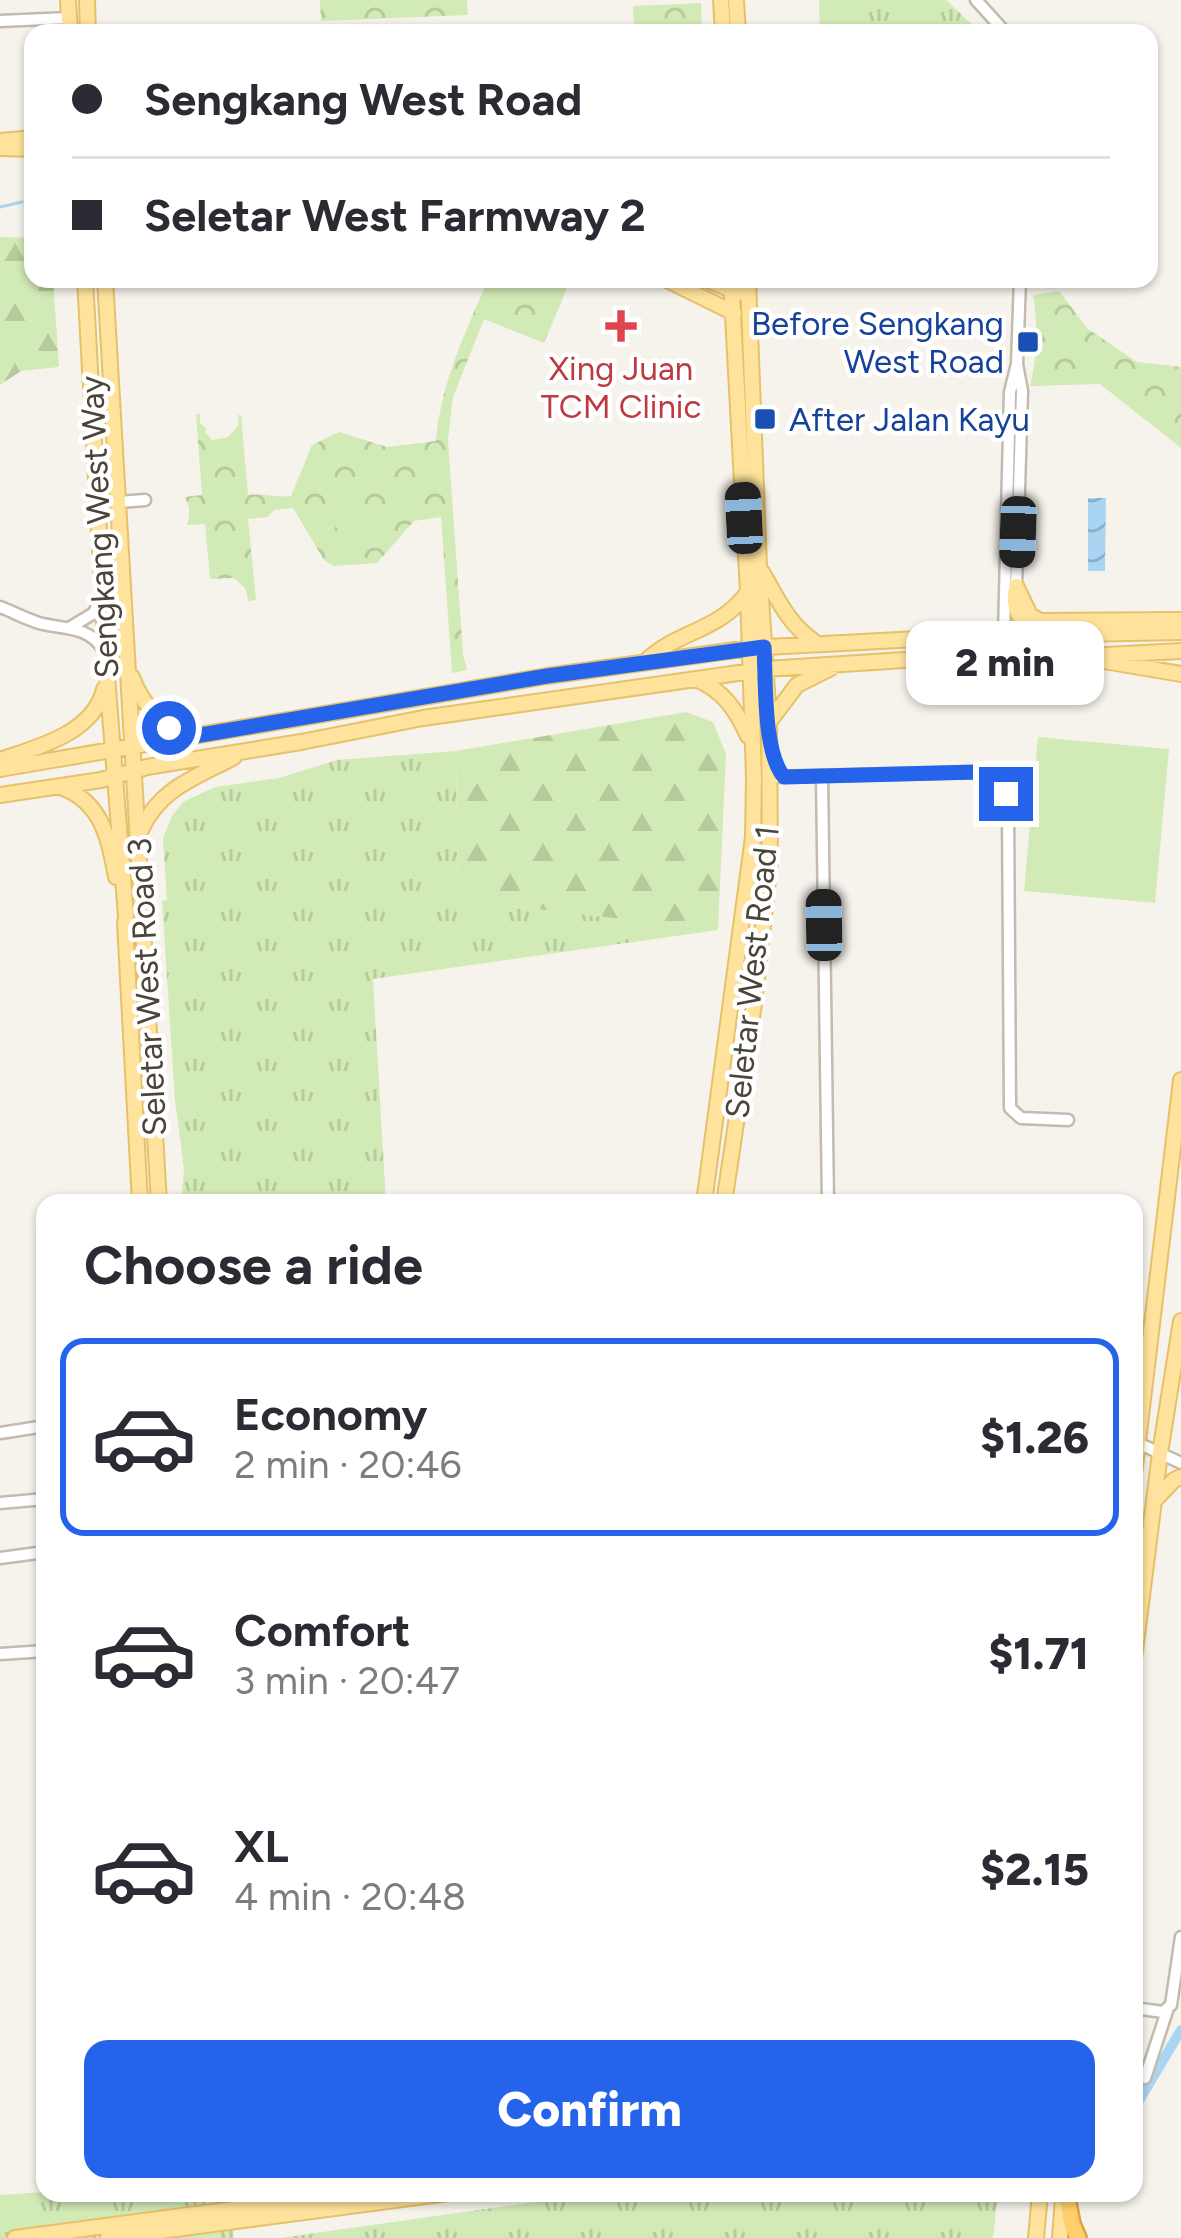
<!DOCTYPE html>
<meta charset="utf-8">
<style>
body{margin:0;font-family:Figtree,sans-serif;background:#f7f7f7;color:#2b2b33;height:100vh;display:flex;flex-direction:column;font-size:45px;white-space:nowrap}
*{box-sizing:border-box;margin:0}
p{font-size:39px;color:#7c7c81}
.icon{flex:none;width:66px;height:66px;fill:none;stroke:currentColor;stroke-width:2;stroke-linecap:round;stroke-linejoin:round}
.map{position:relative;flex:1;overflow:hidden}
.sheet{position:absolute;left:36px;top:1194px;width:1107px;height:1008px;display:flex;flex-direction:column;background:#fff;border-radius:24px;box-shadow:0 3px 9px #0004}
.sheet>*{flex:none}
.top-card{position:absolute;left:24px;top:24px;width:1134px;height:264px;border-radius:24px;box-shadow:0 3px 9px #0004;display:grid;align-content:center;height:264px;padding:0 48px;background:#fff}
.end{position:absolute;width:54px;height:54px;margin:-27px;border:15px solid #2563eb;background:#fff;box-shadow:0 0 0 6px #fff}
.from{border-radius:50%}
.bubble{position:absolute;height:84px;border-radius:24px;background:#fff;box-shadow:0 3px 9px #0004;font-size:39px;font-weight:800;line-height:84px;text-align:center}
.car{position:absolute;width:36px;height:72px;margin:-36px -18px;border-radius:15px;box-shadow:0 0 9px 3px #0007;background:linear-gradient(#222 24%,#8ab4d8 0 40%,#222 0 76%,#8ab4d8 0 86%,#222 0)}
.top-card b{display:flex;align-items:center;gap:42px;height:114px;font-size:45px}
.top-card b+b{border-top:3px solid #e1e1e2}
.top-card i{width:30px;height:30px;background:#2b2b33}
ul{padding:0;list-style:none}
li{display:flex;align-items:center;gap:36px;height:198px;margin:0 24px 18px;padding:0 24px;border:6px solid transparent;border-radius:24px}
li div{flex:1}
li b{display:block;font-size:45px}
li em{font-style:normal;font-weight:800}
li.selected{border-color:#2563eb}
li>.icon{width:108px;height:108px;stroke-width:1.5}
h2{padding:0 48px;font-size:54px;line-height:144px}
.primary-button{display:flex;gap:24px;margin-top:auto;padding:24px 48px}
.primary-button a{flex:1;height:138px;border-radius:24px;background:#2563eb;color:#fff;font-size:48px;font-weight:800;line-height:138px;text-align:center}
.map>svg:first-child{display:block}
.grass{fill:url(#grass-tufts)}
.forest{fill:url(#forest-firs)}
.park{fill:url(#park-crowns)}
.pitch{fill:#d2eab5}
.water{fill:url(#water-waves)}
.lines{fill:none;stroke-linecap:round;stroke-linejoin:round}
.stream{stroke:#a9d4f2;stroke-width:3}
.canal{stroke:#a9d4f2;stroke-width:10}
.minor-casing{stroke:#c2bbae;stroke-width:15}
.major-casing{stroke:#e6c16a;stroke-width:18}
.highway-casing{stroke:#e0a43c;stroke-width:20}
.minor{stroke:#fff;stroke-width:10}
.major{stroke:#ffe39c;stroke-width:14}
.highway{stroke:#ffcf6e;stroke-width:15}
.route{stroke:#2563eb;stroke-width:15}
.health-dot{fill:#e0444e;stroke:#fff;stroke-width:4.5}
.transit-dot{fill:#1a4fb4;stroke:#fff;stroke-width:4.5}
.labels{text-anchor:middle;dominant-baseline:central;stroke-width:9;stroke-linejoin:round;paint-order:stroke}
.transit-label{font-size:33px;fill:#164399;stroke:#fff;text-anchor:end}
.health-label{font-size:33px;fill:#be3a42;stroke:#fff}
.street-label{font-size:33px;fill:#4b4439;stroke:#fff}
</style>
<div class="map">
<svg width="1181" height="2238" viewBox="0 0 1181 2238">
<defs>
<pattern id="grass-tufts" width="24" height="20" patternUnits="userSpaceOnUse" patternTransform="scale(3)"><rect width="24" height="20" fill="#d2eab5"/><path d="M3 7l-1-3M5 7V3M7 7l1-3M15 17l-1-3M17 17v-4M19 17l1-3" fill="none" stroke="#b6ca9c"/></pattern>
<pattern id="forest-firs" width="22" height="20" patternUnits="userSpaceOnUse" patternTransform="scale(3)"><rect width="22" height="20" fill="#d2eab5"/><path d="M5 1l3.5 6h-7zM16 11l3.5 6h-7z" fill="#b6ca9c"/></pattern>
<pattern id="park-crowns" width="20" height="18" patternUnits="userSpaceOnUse" patternTransform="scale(3)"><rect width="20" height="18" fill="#d2eab5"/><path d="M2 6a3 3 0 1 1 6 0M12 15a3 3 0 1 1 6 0" fill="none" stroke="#b6ca9c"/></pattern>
<pattern id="water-waves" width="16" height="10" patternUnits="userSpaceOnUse" patternTransform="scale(3)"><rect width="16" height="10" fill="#a9d4f2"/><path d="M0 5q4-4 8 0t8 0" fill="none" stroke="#8caec5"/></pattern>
</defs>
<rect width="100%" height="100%" fill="#f6f3ec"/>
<path class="grass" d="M819,0H946L981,33H820Z
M456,751L458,900L718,930L373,979L386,1203H181L184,1169L175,1100L162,901L167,900L163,838L172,816L183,802L215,787L279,778L337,760Z
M45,2192L226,2193L234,2238H0V2195Z
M598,2193H998L993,2238H280Z"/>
<path class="forest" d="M0,237L33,238V279H53L59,367L21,371L0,385Z
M686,712L713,722L726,754L718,930L458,900L456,751Z"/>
<path class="park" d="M320,0H467L468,15L321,21Z
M701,3L702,33H634L633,6Z
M488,279H571L544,343L484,319L453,397L448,440L463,654L467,670L452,673L441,517L414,521L377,563L334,566L324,560L293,508L274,510L268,517L248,519L256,600L248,601L246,589L234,578L210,579L205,524L187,525C190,515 191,505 184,497L202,495L196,414H200V423L207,429L205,432L212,440L228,437L239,425L238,415H241L248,495C264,493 276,498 291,496L312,445L339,432L387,447L436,441C441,382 466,332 488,279Z
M1059,291L1088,329L1137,362L1181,367V448L1100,384L1030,386C1038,354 1038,327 1033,295Z"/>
<path class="pitch" d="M340,496L363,529L346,541L323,508Z
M1038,737L1169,749L1155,903L1024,891Z"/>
<path class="water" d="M1088,498H1106L1105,571H1088Z"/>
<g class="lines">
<path class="stream" d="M0,207L22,202"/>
<path class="canal" d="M1137,2104L1181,2030"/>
<g class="minor-casing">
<path id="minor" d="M976,0L1006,33
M0,21L69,18
M1017,364L1010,392L1004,635L1011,646L1029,654
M119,502L145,500
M1016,586L1022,391L1017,364L1020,279
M0,607C13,612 26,619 39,623C65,630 89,625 104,651
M69,628L94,613L100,599
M770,777L977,772L1001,783L1008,806L1010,1108L1021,1118L1068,1120
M822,777L828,1203
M0,1433L45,1426
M1138,1443L1181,1463
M0,1503L45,1499
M0,1558L45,1552
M0,1654L45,1651
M1134,2008L1163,2012L1171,2005L1181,1937
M1145,2078L1167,2011"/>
</g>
<g class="major-casing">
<path id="major" d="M68,0L70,33
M87,0L88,33
M721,0L723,33
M736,0L738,33
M0,141L33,138
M0,148L33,149
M85,279L107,676L127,929
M105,279L159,1203
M665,279L734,313
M706,279L738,293
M762,572C779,601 788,624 816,643
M1016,586L1030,615L1040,621L1181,620
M1015,593C1013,612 1023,622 1036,634
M1098,660L1181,674
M645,662C677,630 718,633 748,592
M132,677C142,705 163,726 189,737
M696,679C724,691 736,710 748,736
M769,722L797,685L831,668
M0,760C38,747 94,733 104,689
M0,769L547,676L750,648L975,636L1181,632
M63,788C103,803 109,841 116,877
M0,795L101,780L147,767L301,742L423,718L766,669L935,658L1088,656L1181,651
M141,830C160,788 195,778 234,757
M125,922L140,1203
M704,1203L753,837L754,778L748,592L731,279
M724,1203L754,1004L770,863L769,722L759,567L748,279
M1134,1475L1181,1080
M1154,1501L1174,1480L1181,1477
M1134,1659L1160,1453L1181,1321
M15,2238L354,2193
M108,2238L448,2193
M1036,2238L1040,2193
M1060,2238L1063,2198"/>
</g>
<g class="highway-casing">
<path id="highway" d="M1066,2193L1072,2224L1078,2238"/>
</g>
<use href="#minor" class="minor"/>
<use href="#major" class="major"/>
<use href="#highway" class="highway"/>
</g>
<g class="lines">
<path class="route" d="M169,728L189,737L547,676L764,647C766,682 763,752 784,777L977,772L1001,783L1006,794"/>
</g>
<path class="health-dot" d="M615 308h12v12h12v12h-12v12h-12v-12h-12v-12h12z"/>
<g class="transit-dot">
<rect x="1016" y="330" width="24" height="24" rx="6"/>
<rect x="753" y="407" width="24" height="24" rx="6"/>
</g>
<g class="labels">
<g class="transit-label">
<text x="1004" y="323">Before Sengkang<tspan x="1004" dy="38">West Road</tspan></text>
<text x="789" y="419" text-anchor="start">After Jalan Kayu</text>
</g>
<g class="health-label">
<text x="621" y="368">Xing Juan<tspan x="621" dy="38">TCM Clinic</tspan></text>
</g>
<g class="street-label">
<text transform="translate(99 527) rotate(-93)">Sengkang West Way</text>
<text transform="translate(752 972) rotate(-84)">Seletar West Road 1</text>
<text transform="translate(147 987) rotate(-93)">Seletar West Road 3</text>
</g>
</g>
</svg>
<i class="end from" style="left:169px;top:728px"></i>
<i class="end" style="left:1006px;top:794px"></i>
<div class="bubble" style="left:906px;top:621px;width:198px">2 min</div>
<i class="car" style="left:744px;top:518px;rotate:357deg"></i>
<i class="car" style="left:1018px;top:532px;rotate:182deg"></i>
<i class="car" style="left:824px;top:925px;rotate:359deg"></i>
<div class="top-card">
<b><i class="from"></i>Sengkang West Road</b>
<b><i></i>Seletar West Farmway 2</b>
</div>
<section class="sheet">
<h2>Choose a ride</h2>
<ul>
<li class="selected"><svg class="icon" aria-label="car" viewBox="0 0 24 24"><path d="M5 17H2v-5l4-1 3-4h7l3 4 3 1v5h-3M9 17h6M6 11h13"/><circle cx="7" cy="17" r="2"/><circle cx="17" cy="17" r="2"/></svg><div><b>Economy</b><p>2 min · 20:46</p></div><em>$1.26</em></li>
<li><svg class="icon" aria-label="car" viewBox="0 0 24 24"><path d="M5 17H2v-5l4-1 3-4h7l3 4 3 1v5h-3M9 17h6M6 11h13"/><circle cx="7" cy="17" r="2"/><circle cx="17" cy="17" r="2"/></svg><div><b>Comfort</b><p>3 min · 20:47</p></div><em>$1.71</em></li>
<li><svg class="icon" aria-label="car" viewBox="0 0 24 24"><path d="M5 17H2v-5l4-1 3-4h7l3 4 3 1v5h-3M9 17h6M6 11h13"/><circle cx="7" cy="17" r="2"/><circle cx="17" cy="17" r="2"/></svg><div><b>XL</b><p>4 min · 20:48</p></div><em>$2.15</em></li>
</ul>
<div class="primary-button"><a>Confirm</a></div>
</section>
</div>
